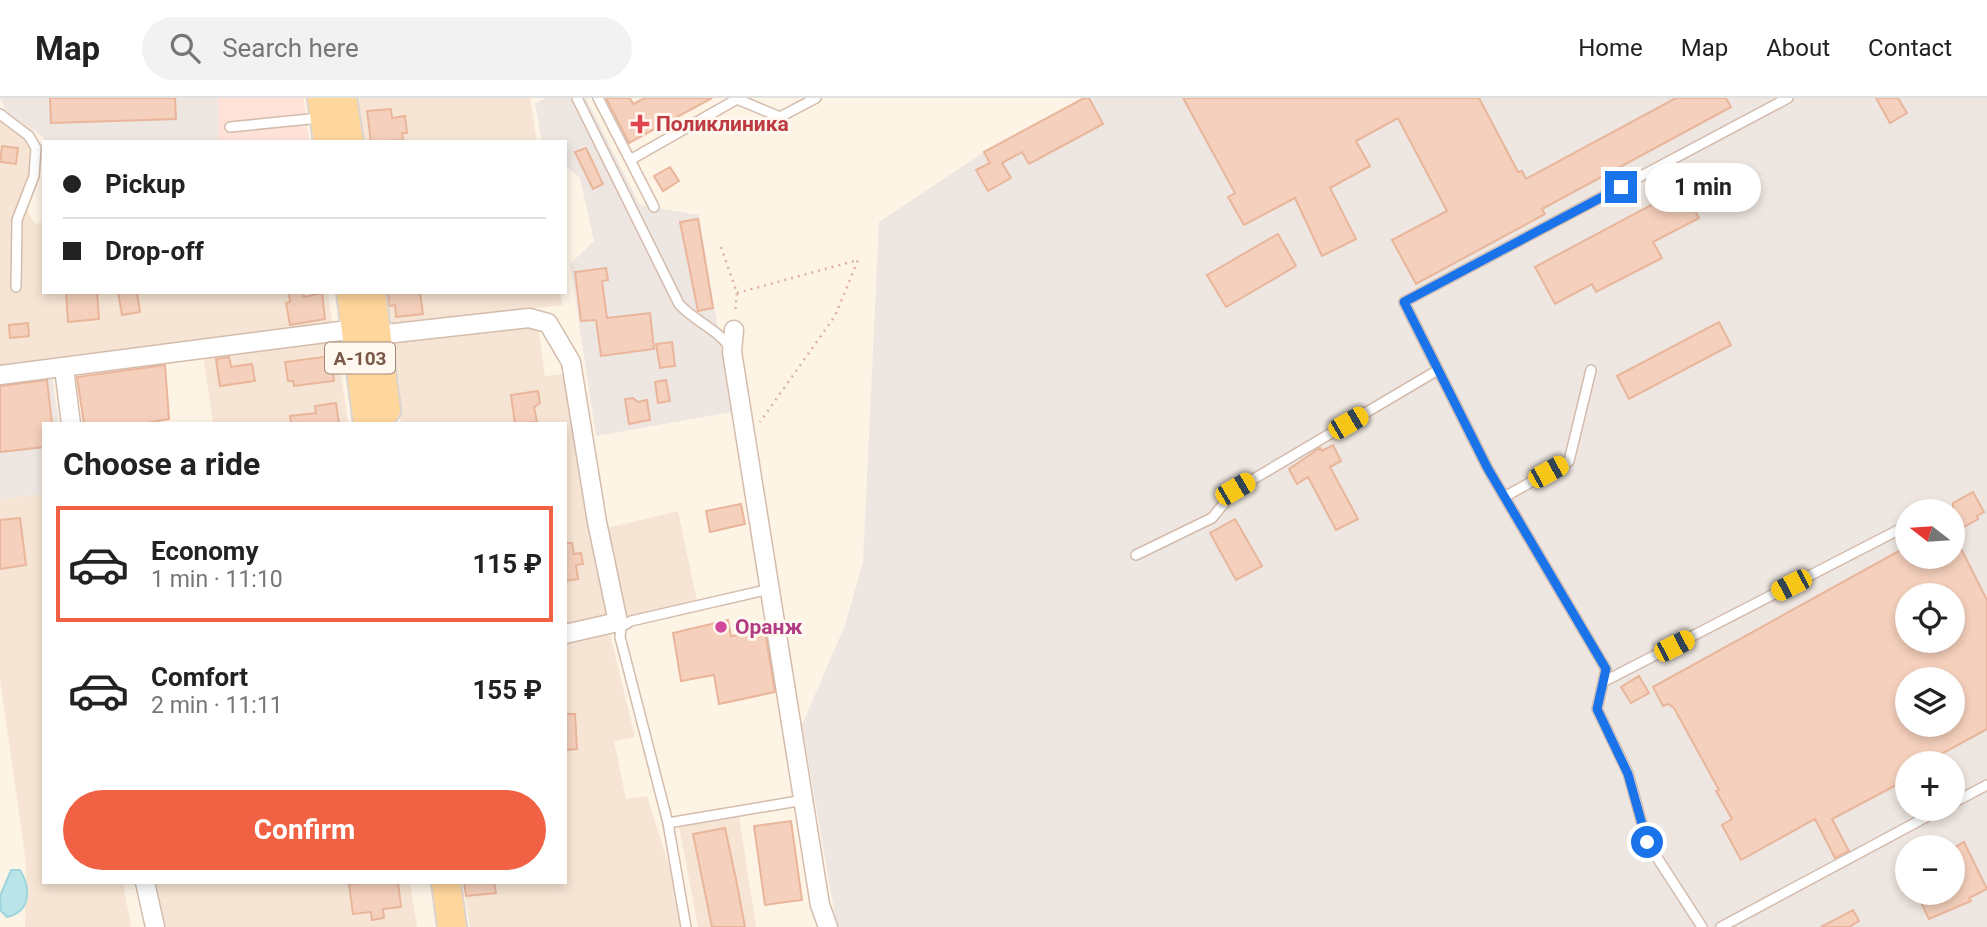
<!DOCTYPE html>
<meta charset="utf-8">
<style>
body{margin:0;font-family:Roboto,sans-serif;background:#f2f2f2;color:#222;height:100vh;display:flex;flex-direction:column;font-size:26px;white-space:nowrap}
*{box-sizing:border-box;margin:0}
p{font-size:23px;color:#767676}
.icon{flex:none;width:38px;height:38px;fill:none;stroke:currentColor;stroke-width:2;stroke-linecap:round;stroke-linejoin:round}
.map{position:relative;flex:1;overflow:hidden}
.panel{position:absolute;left:42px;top:324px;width:525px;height:462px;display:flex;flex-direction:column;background:#fff;border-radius:0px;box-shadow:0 4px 10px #0003}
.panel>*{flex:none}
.hud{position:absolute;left:42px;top:42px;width:525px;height:154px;border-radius:0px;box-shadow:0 4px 10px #0003;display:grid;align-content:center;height:154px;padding:0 21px;background:#fff}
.needle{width:46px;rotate:287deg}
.fabs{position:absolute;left:1895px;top:401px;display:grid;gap:14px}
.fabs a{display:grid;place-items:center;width:70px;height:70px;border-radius:50%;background:#fff;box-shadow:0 4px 10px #0003;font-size:35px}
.end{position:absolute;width:32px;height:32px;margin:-16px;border:9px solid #1a73e8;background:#fff;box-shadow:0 0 0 4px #fff}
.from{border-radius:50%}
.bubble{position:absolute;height:49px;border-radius:24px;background:#fff;box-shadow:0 4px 10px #0003;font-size:23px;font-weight:700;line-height:49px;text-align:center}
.car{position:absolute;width:21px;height:42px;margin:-21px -10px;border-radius:9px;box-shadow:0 0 5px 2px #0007;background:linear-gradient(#f5c518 24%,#345 0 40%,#f5c518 0 76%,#345 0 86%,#f5c518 0)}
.hud b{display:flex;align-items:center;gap:24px;height:66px;font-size:26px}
.hud b+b{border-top:2px solid #e0e0e0}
.hud i{width:18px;height:18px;background:#222}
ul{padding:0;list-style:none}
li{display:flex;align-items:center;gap:21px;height:116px;margin:0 14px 10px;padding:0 7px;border:4px solid transparent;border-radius:0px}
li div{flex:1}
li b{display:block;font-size:26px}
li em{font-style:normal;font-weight:700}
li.on{border-color:#f06243}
li>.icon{width:63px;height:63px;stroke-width:1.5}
h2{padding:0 21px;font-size:32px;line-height:84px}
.button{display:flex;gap:14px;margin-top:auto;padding:14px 21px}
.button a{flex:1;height:80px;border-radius:42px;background:#f06243;color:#fff;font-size:28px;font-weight:700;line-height:80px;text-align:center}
header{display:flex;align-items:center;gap:42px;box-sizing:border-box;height:98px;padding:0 35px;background:#fff;border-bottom:2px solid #e0e0e0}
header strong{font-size:33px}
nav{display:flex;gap:38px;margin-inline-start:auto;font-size:24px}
.search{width:490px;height:63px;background:#f2f2f2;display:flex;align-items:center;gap:18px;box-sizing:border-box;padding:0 24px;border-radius:38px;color:#767676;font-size:26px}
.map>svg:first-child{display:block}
.residential{fill:#f6e5d4}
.commercial{fill:#ffe3d9}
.industrial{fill:#eee6e0;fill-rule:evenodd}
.water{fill:#b9e5e9;stroke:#9ed5dc;stroke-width:2}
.building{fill:#f5d0bc;stroke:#e9b59b;stroke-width:2;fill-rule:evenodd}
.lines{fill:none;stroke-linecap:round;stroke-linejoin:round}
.service-casing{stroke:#d4bcad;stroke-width:12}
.minor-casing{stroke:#d4bcad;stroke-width:21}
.primary-casing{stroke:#dcd4cf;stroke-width:32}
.path{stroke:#dbb39e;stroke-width:2.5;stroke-dasharray:2 5;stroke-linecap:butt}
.service{stroke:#fff;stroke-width:9}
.minor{stroke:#fff;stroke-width:18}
.primary{stroke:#ffd69c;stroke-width:28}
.route{stroke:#1a73e8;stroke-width:9}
.health-dot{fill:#e0444e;stroke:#fff8ee;stroke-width:2.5}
.hotel-dot{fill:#d1479c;stroke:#fff8ee;stroke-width:2.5}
.labels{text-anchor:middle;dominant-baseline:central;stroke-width:6;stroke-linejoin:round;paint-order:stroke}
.shield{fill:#fff8ee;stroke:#a2887a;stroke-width:2}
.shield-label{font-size:19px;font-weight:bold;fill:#7a5848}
.health-label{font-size:21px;font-weight:bold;fill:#be3a42;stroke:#fff8ee;text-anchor:start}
.hotel-label{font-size:21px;font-weight:bold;fill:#b23c85;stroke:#fff8ee;text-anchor:start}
</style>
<header>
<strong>Map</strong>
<div class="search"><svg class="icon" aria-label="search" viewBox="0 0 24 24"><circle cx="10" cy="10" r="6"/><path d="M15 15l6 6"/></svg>Search here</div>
<nav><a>Home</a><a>Map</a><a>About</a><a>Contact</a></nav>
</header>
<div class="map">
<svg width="1987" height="829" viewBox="0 0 1987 829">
<rect width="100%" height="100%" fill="#fef4e6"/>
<path class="residential" d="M357,0H530L537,44H363Z
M0,19L27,38L34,51L31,79L21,100L35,126L44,124V194H328L332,224L0,269Z
M384,194H560L562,207L388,228Z
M528,225L539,233L545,278L563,276L608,521L565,528V326L401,325L390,241Z
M336,242L348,325H213L203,257Z
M44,396V784H123L131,829H25L26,765L0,581V401Z
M678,413L697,503L621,521L603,431Z
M610,536L635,639L614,643L626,701L647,698L674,783L681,829H470L463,784H565V543Z
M739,718L756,829H698L679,729Z
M152,784H410L417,829H160Z"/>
<path class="commercial" d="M218,0H304L309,44H218Z"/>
<path class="industrial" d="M0,0H218V44H44V40L6,13Z
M545,0H586L640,107L699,117L732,314L596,338L570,166L594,143L580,80L566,68L565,44H542L535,6Z
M1084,0H1987V829H837L802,627L845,527L863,464L879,124L984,54ZM1908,413H1953V458H1908ZM1908,497H1953V542H1908ZM1908,581H1953V626H1908ZM1908,665H1953V710H1908ZM1908,749H1953V794H1908Z
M52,277L59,325L44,326V396L0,401V283Z"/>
<path class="water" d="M11,772H20C31,790 31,814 7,819L1,813L0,798Z"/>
<path class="building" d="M50,0H175L176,21L51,25Z
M606,0H630L633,6L645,0H712L629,45Z
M1084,0H1089L1103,26L1029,66L1022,54L1002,65L1011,80L988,93L976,72L990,65L984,54Z
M1183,0H1479L1518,74L1522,73L1526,81L1676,0H1726L1731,9L1542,111L1545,116L1416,186L1392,142L1447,113L1398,20L1356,43L1370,68L1330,90L1356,141L1322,158L1295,100L1244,127L1228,99L1235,95Z
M1876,0H1898L1907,15L1890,25Z
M391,11L392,20L405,18L407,35H402L403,42L371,44L367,13Z
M2,48L18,50L16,66L0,64Z
M586,50L603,86L593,91L575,54Z
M670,69L679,83L663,93L654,78Z
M1683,90L1699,120L1653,144L1662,160L1596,194L1592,186L1555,206L1535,169Z
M698,121L713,210L698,213L680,124Z
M1278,136L1296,168L1226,209L1207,177Z
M606,170L608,182L602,183L607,220L650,215L654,251L601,258L596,222L581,223L575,174Z
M66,194H97L99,221L68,224Z
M118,194H137L140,214L122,217Z
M289,194H304V199L322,195L325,221L290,227L286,205L290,204Z
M388,194H420L423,216L396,219L395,207L389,208Z
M1719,224L1731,247L1629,301L1617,278Z
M28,225L29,238L10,240L9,227Z
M672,244L675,268L660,270L656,246Z
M331,258L334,283L294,288L293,283H288L285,264Z
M229,259L231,269L252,266L255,283L220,288L216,261Z
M165,267L169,321L142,326H84L77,279Z
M47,282L52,326H44V349L0,354V288Z
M666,282L670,303L658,305L655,284Z
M538,293L540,305L534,309L537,324L515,326L511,297Z
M633,300L638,304L647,302L650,322L629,326L625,301Z
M336,305L339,326H291L290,318L316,315L315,308Z
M1333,347L1341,363L1330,369L1358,421L1336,432L1308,379L1297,386L1289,371L1320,350L1322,353Z
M1973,394L1984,414L1977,418L1978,421L1953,435V405Z
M741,406L745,426L710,434L706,413Z
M20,420L26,467L0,471V422Z
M1235,421L1262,468L1236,482L1210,435Z
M1953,435L1987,502V631L1925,665H1908V675L1899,679L1902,684L1832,721L1849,753L1835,760L1815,721L1741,762L1722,727L1732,721L1716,693L1719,692L1674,610L1668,606L1663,608L1653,589L1908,448V458H1953ZM1908,497H1953V542H1908ZM1908,581H1953V626H1908Z
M565,445H572L574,456L581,455L583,466L576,467L578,481L565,483Z
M728,522L731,538L765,533L775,594L719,606L714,577L681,583L673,535Z
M1639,578L1649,595L1631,605L1621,589Z
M565,616H575L577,651L565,652Z
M791,723L802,802L765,807L754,728Z
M725,730L736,781L745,829H712L693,736Z
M1964,744L1987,791L1969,800L1971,803L1929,821L1916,794H1953V750Z
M374,784H398L401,809L383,811L384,820L372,822L371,814L353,816L349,786Z
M464,784H494L496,795L466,798Z
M1853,812L1859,823L1849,829H1821Z"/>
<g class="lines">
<g class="service-casing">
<path id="service" d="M577,0L679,206C694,223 719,232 729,249
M598,0L630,62L737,1L780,19L816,0
M0,16L29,38L36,50L34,78L17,122L16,189
M230,29L320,20
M630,62L654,109
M1506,398L1569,363L1591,272
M1934,413L1939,411
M1136,457L1212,420L1235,392L1438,272
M1603,584L1908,427
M1953,705L1987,687
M668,725L804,702
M686,829L668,725L620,539L621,529L631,523L770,491
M1702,829L1647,744L1628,675L1597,611L1606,571L1488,371L1404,204L1788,0
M1721,829L1943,710"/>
</g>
<g class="minor-casing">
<path id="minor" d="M734,232L732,254L820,807L828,829
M377,237L529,220L548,225L571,264L597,424L618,524L565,536
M64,270L71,326
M0,277L356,231
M145,784L155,829"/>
</g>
<g class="primary-casing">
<path id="primary" d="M322,0L328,44
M342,0L349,44
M351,194L368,326
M371,194L386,312
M446,784L452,829"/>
</g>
<path class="path" d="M721,149L737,195L735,216
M737,195L858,162L835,218L760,324"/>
<use href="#service" class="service"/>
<use href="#minor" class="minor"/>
<use href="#primary" class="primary"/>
</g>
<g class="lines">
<path class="route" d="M1621,89L1404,204L1488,371L1606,571L1597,611L1628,676L1647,744"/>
</g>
<path class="health-dot" d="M636.5 15.5h7v7h7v7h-7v7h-7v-7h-7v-7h7z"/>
<circle class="hotel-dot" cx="721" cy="529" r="7"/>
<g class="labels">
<rect class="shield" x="325" y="244.5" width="70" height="31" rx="5"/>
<g class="shield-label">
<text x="360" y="260">А-103</text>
</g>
<g class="health-label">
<text x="656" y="26">Поликлиника</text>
</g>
<g class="hotel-label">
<text x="735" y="529">Оранж</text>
</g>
</g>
</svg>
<div class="fabs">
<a><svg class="needle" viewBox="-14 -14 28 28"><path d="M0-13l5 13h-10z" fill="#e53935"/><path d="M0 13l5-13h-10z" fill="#767676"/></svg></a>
<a><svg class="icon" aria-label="locate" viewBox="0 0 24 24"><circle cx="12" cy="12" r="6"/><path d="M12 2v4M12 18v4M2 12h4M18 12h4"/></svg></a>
<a><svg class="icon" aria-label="layers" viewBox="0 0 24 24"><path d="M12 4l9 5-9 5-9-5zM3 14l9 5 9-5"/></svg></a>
<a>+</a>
<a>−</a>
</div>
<i class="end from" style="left:1647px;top:744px"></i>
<i class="end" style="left:1621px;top:89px"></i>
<div class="bubble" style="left:1645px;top:65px;width:116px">1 min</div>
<i class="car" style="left:1348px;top:325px;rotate:60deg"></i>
<i class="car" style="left:1548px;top:374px;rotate:61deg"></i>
<i class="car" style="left:1235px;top:391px;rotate:60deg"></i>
<i class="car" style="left:1791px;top:487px;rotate:243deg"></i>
<i class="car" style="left:1674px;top:548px;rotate:63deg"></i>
<div class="hud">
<b><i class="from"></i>Pickup</b>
<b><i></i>Drop-off</b>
</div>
<section class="panel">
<h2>Choose a ride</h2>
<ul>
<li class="on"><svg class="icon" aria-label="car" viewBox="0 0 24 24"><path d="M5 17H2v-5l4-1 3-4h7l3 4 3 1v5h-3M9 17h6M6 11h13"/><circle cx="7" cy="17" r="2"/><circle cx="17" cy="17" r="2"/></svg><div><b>Economy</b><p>1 min · 11:10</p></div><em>115 ₽</em></li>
<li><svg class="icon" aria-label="car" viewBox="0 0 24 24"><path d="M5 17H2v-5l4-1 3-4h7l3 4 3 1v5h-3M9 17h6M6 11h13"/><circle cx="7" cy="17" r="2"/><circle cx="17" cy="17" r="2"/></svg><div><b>Comfort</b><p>2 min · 11:11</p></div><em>155 ₽</em></li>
</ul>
<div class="button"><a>Confirm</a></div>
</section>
</div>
